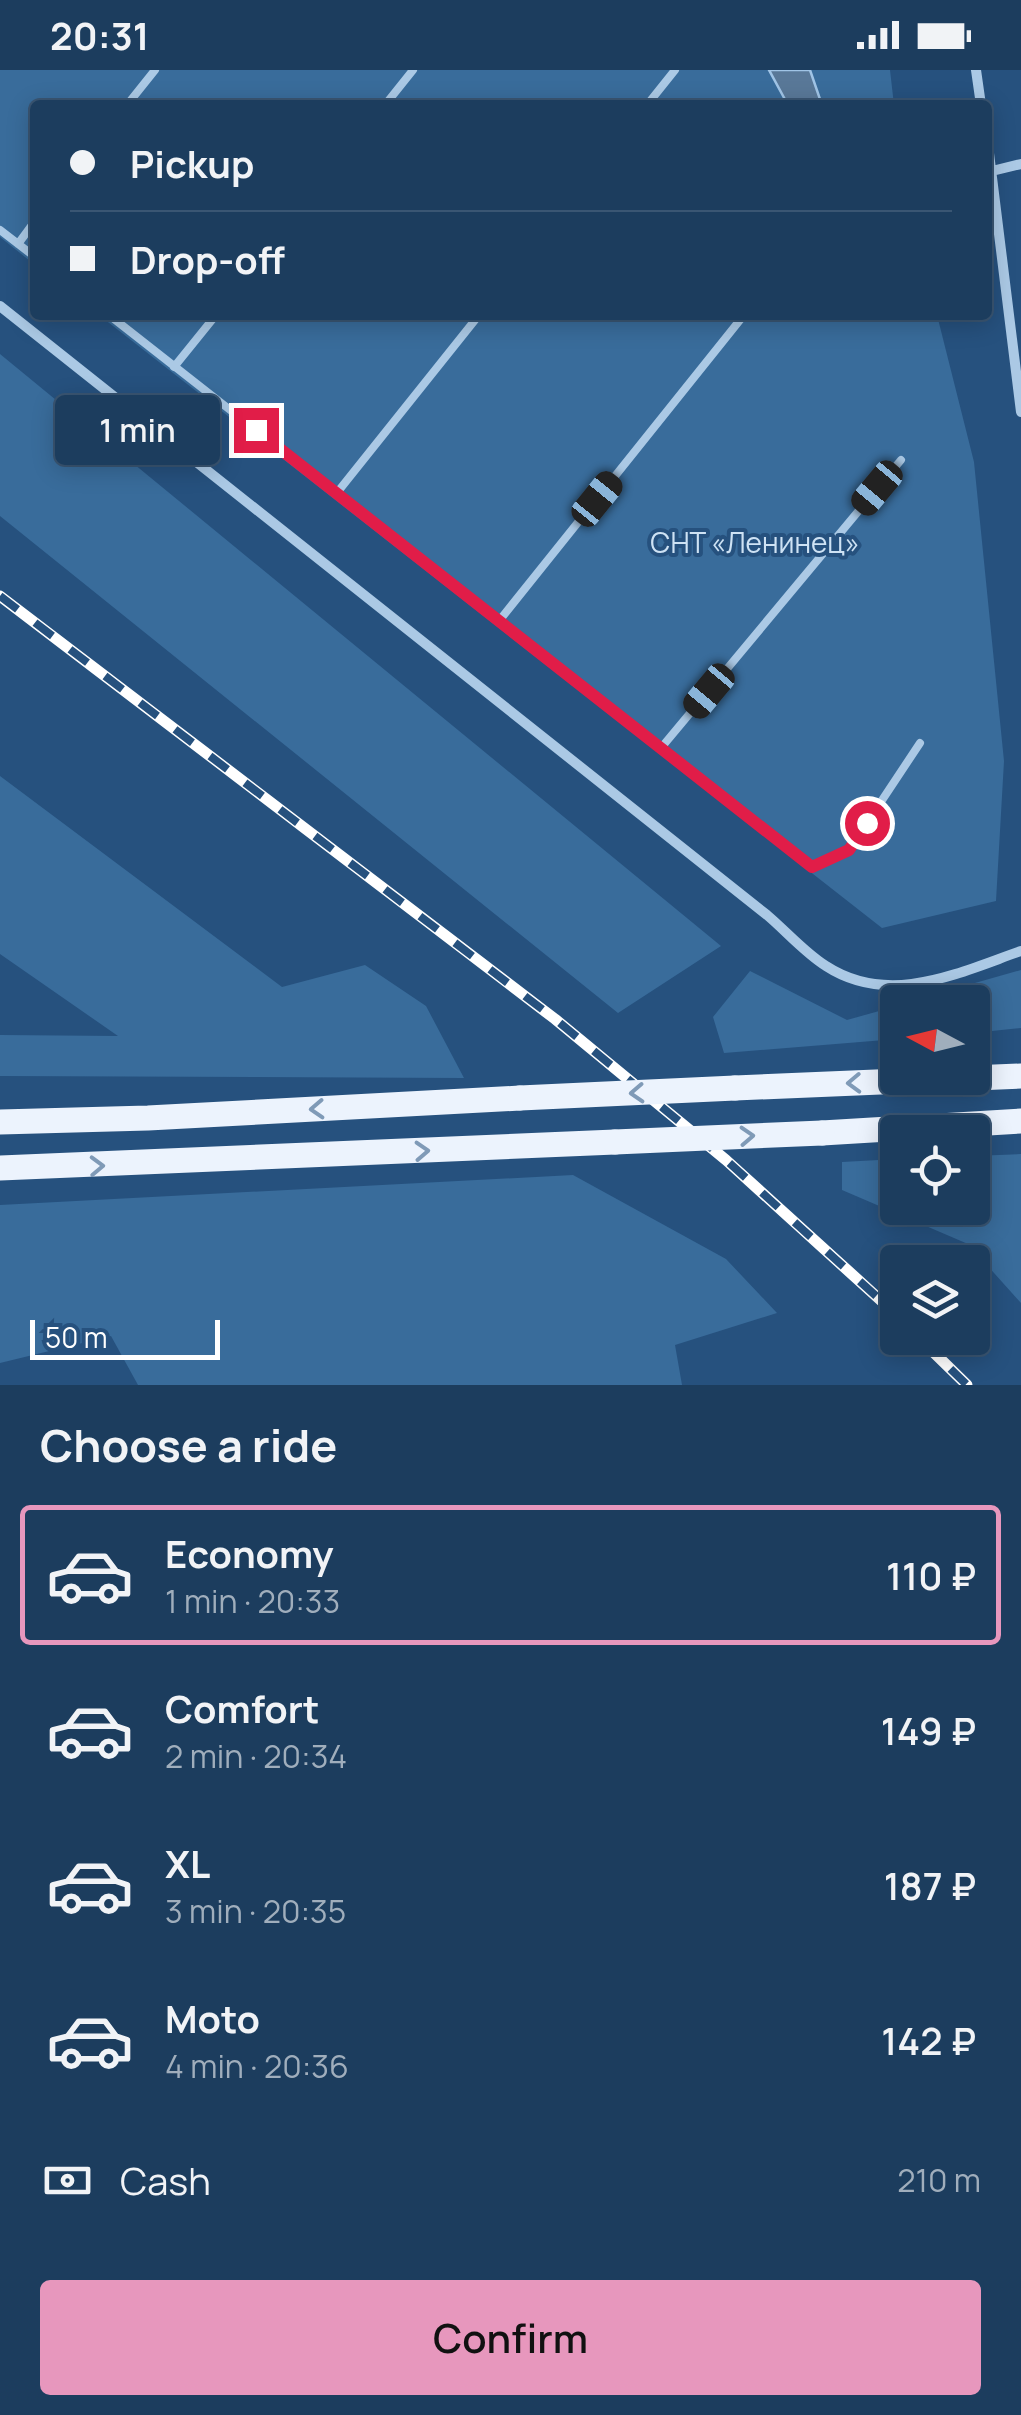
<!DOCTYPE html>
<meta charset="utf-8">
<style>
body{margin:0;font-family:Manrope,sans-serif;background:#294867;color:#f1f3f6;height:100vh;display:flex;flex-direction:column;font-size:38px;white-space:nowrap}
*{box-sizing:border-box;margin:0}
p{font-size:32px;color:#a0aebc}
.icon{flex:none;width:55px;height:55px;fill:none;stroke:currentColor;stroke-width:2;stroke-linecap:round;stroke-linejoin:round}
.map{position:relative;height:1315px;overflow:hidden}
.panel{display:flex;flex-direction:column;background:#1c3d5e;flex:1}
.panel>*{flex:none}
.top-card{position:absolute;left:30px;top:30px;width:962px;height:220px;border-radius:10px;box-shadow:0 5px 25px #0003,0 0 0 2px #3a5673;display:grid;align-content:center;height:220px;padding:0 40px;background:#1c3d5e}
.needle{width:65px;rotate:277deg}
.fabs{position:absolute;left:880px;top:915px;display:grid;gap:20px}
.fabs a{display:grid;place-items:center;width:110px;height:110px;border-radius:10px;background:#1c3d5e;box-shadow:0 5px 25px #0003,0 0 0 2px #3a5673;font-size:50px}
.scale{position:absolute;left:30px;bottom:25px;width:190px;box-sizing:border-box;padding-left:10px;border:5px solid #fff;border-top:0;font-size:28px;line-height:35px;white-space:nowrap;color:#fff;-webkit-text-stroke:8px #26517e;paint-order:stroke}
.end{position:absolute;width:45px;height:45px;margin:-22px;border:12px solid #e11d48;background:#fff;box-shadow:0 0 0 5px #fff}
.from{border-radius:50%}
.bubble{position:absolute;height:70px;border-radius:10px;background:#1c3d5e;box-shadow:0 5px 25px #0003,0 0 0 2px #3a5673;font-size:32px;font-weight:600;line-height:70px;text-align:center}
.car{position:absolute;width:30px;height:60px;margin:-30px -15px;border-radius:12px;box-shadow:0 0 8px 2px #0007;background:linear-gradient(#222 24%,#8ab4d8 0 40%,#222 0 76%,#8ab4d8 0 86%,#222 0)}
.top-card b{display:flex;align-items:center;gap:35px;height:95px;font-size:38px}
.top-card b+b{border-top:2px solid #3a5673}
.top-card i{width:25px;height:25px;background:#f1f3f6}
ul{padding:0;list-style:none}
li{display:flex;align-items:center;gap:30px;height:140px;margin:0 20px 15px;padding:0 20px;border:5px solid transparent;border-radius:10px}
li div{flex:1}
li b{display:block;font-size:38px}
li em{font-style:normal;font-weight:600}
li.current{border-color:#e797bd}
li>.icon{width:90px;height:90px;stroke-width:1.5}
h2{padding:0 40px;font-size:45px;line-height:120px}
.pay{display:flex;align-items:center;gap:25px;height:110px;padding:0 40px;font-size:38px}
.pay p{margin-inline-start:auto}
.cta{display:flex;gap:20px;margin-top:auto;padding:20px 40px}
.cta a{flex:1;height:115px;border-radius:10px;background:#e797bd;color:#111;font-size:40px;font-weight:600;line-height:115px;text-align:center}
.status{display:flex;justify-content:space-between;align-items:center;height:70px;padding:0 50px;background:#1c3d5e;direction:ltr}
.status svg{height:28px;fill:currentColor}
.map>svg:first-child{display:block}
.green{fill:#396c9b}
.water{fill:#597898;stroke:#a0c4e6;stroke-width:2.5}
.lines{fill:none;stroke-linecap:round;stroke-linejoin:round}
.service{stroke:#abc9e5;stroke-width:8}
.minor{stroke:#abc9e5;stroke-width:10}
.primary{stroke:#ecf3fd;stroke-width:25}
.rail-casing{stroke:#fff;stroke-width:11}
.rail{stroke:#26517e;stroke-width:8;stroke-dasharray:22;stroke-linecap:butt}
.primary-bridge{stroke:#ecf3fd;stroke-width:25}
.oneway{stroke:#7f9ab7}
.route{stroke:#e11d48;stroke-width:12}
.labels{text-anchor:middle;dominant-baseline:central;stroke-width:8;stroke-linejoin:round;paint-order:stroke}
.park-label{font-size:28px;fill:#cee2f4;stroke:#26517e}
</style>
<div class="status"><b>20:31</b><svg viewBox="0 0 49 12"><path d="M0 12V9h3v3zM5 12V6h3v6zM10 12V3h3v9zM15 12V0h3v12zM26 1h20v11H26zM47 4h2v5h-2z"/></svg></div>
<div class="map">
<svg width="1021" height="1315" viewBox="0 0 1021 1315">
<rect width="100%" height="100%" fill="#26517e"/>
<path class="green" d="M0,0H890L894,35H35V195L0,167Z
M99,245H937L974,392L1004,691L996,831L882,858Z
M0,284L721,876L618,943L0,446Z
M0,706L282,917L365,895L426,936L464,1008L0,1006V965L118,966L0,884Z
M1021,900V958L973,963L972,932H908Z
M750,901L847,950L897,936V969L724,983L713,947Z
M1021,1084V1233L968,1174L842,1120V1092L897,1089L898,1138H972L973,1086Z
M573,1105L726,1189L777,1243L675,1275L682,1315H138L111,1266L0,1293V1135Z"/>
<path class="water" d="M769,0H810L822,35H788Z"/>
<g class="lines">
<path class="service" d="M127,35L155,0
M385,35L413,0
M647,35L675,0
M0,160L35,187
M18,174L35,151
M109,245L813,797L849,780L920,673
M174,297L216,245
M336,424L479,245
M499,551L744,245
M661,678L901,390"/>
<path class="minor" d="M976,0L981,35
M988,75L1021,342
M992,101L1021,94
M0,236L767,845C786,861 805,883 826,896C889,937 958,903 1021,881"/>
<path class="primary" d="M735,1018L1021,1006
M0,1052L148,1048L520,1028
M822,1063L1021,1051
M0,1098L615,1072"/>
<g class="rail-casing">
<path id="rail" d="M0,526L555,949L726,1090L898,1246
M919,1268L967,1315"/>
</g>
<use href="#rail" class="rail"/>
<path class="primary-bridge" d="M520,1028L735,1018
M615,1072L822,1063"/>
</g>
<defs><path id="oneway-chevron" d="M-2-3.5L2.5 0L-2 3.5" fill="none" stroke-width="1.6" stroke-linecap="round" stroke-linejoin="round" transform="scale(2.5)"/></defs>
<g class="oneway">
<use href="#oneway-chevron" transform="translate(854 1013) rotate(178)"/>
<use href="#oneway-chevron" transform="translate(637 1023) rotate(177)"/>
<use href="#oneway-chevron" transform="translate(317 1039) rotate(177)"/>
<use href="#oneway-chevron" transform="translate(747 1066) rotate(-3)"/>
<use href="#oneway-chevron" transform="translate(422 1081) rotate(-3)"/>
<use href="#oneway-chevron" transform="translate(97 1096) rotate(-2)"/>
</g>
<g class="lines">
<path class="route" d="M256,360L812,797L849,780L867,753"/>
</g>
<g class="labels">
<g class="park-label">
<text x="755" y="472">СНТ «Ленинец»</text>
</g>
</g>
</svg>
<div class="fabs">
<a><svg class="needle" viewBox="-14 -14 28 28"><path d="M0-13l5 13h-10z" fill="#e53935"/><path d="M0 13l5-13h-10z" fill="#a0aebc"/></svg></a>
<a><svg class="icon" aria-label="locate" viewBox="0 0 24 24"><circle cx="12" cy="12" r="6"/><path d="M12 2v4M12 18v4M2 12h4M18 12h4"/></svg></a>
<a><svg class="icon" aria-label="layers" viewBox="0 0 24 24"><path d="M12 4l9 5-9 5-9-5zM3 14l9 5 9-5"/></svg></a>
</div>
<div class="scale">50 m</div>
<i class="end from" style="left:867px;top:753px"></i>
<i class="end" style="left:256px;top:360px"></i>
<div class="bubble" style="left:55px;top:325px;width:165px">1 min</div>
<i class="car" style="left:877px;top:418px;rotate:220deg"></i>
<i class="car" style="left:597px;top:429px;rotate:39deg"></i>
<i class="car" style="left:709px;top:621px;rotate:220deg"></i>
<div class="top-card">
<b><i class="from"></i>Pickup</b>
<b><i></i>Drop-off</b>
</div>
</div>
<section class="panel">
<h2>Choose a ride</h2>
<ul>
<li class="current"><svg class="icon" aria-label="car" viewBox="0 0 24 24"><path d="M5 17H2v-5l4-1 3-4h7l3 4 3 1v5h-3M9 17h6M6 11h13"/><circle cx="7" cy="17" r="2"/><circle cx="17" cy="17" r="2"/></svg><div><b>Economy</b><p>1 min · 20:33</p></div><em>110 ₽</em></li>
<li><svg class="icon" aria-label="car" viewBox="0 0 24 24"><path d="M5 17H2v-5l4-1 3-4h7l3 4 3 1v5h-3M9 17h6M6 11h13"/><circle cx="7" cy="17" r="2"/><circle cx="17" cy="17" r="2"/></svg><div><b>Comfort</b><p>2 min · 20:34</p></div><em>149 ₽</em></li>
<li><svg class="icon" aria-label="car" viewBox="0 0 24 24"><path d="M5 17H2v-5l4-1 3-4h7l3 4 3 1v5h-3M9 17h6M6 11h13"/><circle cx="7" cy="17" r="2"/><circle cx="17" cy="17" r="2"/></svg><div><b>XL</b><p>3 min · 20:35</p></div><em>187 ₽</em></li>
<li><svg class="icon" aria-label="car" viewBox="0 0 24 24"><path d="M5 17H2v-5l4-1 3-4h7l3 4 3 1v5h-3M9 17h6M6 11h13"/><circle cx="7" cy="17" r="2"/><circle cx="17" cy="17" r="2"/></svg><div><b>Moto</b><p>4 min · 20:36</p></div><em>142 ₽</em></li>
</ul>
<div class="pay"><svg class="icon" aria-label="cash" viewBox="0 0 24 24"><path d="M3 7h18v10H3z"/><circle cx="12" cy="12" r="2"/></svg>Cash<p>210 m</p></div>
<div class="cta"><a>Confirm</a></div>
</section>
